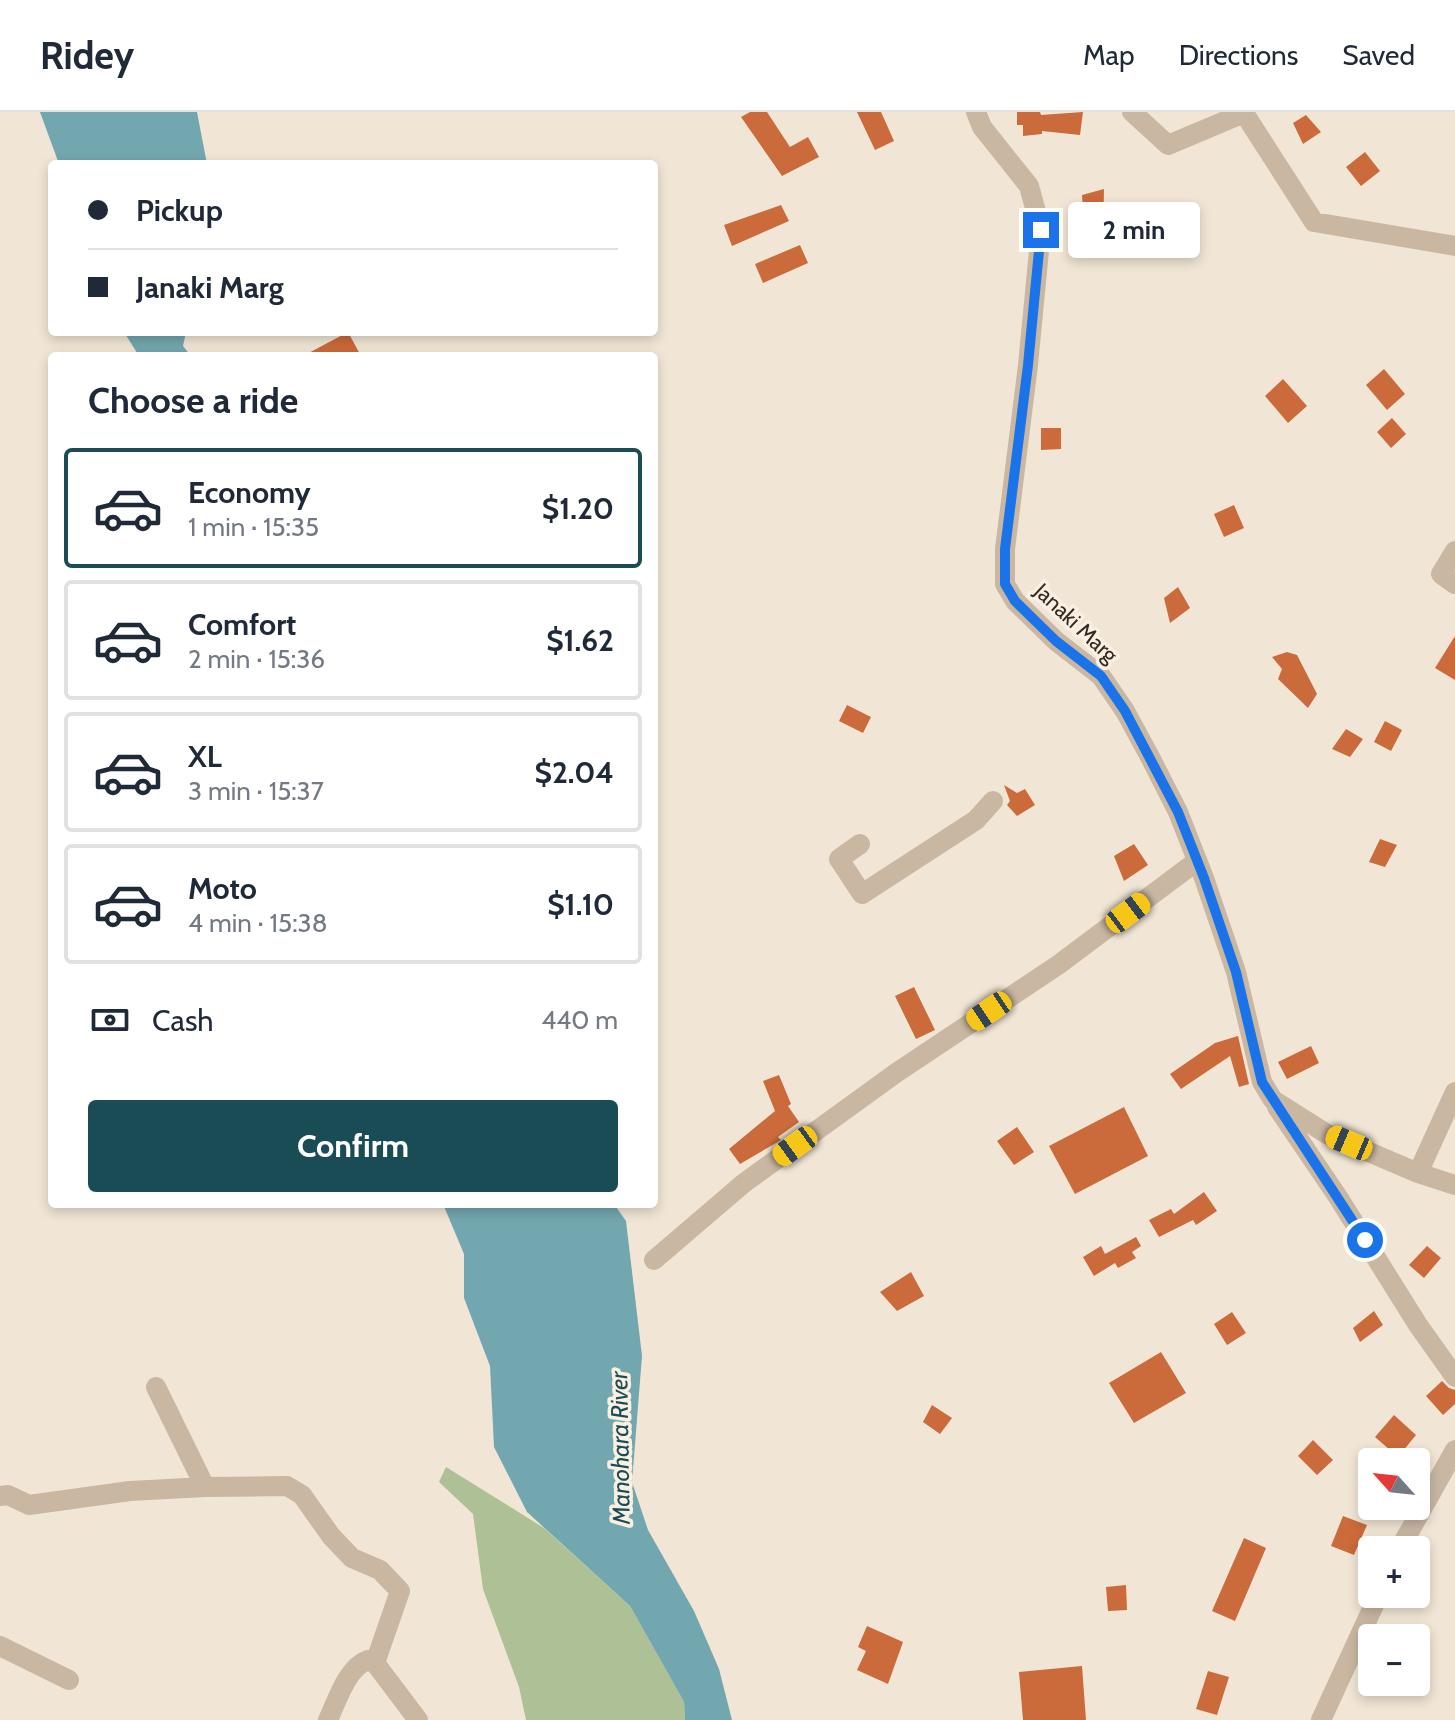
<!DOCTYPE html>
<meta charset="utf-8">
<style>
body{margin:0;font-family:Cabin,sans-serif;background:#f2f2f3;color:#1f2937;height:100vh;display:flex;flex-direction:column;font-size:30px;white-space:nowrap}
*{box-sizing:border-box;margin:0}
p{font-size:26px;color:#747a83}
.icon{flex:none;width:44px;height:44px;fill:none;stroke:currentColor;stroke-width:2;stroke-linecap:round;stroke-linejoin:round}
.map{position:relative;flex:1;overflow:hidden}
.panel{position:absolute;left:48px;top:240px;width:610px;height:856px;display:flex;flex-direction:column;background:#fff;border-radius:8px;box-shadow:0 4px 12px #0003}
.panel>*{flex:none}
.guide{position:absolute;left:48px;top:48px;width:610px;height:176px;border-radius:8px;box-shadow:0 4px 12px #0003;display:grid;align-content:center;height:176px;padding:0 40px;background:#fff}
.needle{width:52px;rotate:297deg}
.fabs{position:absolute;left:1358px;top:1336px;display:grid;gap:16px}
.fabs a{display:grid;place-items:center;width:72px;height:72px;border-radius:8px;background:#fff;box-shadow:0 4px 12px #0003;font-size:40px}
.end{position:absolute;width:36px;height:36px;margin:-18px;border:10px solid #1a73e8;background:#fff;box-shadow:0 0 0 4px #fff}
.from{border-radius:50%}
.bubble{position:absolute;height:56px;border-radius:8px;background:#fff;box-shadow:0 4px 12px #0003;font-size:26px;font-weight:700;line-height:56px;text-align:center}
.car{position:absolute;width:24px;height:48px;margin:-24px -12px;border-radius:10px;box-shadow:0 0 6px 2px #0007;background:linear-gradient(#f5c518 24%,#345 0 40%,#f5c518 0 76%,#345 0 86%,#f5c518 0)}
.guide b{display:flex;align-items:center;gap:28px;height:76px;font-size:30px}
.guide b+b{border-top:2px solid #e0e1e3}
.guide i{width:20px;height:20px;background:#1f2937}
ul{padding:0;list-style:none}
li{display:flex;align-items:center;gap:24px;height:120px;margin:0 16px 12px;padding:0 24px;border:4px solid #e0e1e3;border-radius:8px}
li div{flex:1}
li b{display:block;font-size:30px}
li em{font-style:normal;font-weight:700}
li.on{border-color:#194c55}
li>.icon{width:72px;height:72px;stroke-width:1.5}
h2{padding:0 40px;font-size:36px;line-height:96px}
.pay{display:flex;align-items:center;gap:20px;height:88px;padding:0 40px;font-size:30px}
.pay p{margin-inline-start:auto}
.button{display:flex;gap:16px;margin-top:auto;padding:16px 40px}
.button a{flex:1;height:92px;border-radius:8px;background:#194c55;color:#fff;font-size:32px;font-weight:700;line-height:92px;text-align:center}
header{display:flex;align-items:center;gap:48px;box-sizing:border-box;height:112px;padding:0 40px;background:#fff;border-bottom:2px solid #e0e1e3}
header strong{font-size:38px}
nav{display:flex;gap:44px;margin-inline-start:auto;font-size:28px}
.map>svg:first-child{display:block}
.green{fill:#aec095}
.water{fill:#73a7af}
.building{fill:#cb6a3a}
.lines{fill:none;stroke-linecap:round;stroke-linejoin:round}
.minor{stroke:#c9b7a1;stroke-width:20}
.route{stroke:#1a73e8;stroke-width:10}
.labels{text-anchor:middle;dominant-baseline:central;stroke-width:7;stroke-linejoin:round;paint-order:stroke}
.street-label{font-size:22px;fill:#332a24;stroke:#f9f0e1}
.water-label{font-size:24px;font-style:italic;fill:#194c55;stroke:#f9f0e1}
</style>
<header>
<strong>Ridey</strong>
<nav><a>Map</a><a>Directions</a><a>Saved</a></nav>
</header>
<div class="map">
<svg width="1455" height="1608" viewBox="0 0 1455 1608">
<rect width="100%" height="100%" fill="#f1e6d5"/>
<path class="green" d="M446,1355L544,1416L630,1494L684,1590L685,1608H526L519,1575L483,1477L473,1402L439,1370Z"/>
<path class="water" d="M40,0H197L207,52H59Z
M124,220H186L183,234L191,244H139Z
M443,1092H614L626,1109L642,1244L632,1370L648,1418L694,1499L719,1557L732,1608H685L684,1590L630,1494L527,1400L494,1335L490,1254L464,1186V1142Z"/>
<path class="building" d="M750,0H767L790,35L808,25L819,45L782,64L741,5Z
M857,0H881L894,29L875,38Z
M1017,0H1040L1041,3L1083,0L1080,23L1042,19V22L1023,24V13H1017Z
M1306,3L1321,20L1303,32L1293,11Z
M1365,40L1380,59L1361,74L1346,55Z
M1104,77L1103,123L1085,126L1082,83Z
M781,93L789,109L732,134L724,113Z
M800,133L808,151L763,171L755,152Z
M348,220L361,244H303Z
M1384,257L1405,282L1387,298L1366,273Z
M1283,267L1307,294L1288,311L1265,284Z
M1392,306L1406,322L1391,336L1377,320Z
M1041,316H1061V337L1041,338Z
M1234,393L1244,416L1224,425L1214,402Z
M1178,475L1190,496L1170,511L1164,486Z
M1455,524V568L1435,556Z
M1287,540L1297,543L1317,582L1308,596L1278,567L1282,557L1272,545Z
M847,593L871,605L863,621L839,609Z
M1385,609L1402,618L1391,639L1374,630Z
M1346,617L1363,627L1350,645L1332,637Z
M1004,673L1017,681L1025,677L1035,693L1017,704L1007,693L1010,689Z
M1380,727L1397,733L1385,755L1369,750Z
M1134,732L1148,753L1124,769L1114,744Z
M914,875L935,918L916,927L895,884Z
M1238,924L1249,972L1239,975L1230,944L1181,977L1170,962L1215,931Z
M1311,934L1319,951L1287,967L1278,950Z
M779,963L791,992L788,994L799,1010L778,1025L781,1028L740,1052L729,1037L775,999L763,969Z
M1124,995L1148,1044L1075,1082L1049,1034Z
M1017,1015L1034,1040L1014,1053L997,1029Z
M1204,1080L1217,1099L1196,1113L1193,1108L1159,1125L1149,1108L1171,1097L1174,1102Z
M1136,1125L1141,1134L1132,1140L1136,1146L1118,1156L1115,1151L1094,1164L1083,1145L1101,1134L1105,1142Z
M1427,1134L1441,1146L1424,1166L1409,1153Z
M911,1160L924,1184L897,1199L880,1180Z
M1374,1199L1383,1213L1360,1230L1353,1216Z
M1232,1200L1246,1221L1227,1233L1214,1212Z
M1161,1240L1186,1281L1134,1311L1109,1271Z
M1442,1269L1449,1276L1455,1278V1292L1443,1303L1426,1284Z
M932,1293L952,1306L940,1322L923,1310Z
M1394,1303L1416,1323L1398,1345L1375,1325Z
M1313,1328L1333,1348L1317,1363L1298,1344Z
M1343,1404L1367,1413L1354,1443L1331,1434Z
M1244,1426L1266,1436L1235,1509L1212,1499Z
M1126,1473L1127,1498L1108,1499L1106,1475Z
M867,1514L903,1530L888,1572L857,1558L866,1539L858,1535Z
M1082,1554L1086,1608H1023L1019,1560Z
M1208,1559L1229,1565L1217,1603L1196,1597Z"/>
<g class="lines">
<path class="minor" d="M976,0L982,15L1029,74L1041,118L1028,253L1005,437V472L1015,489L1056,529L1101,564L1125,599L1150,645L1178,700L1204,766L1236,860L1262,970L1273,988L1327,1022L1418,1061L1455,1073
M1132,0L1168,33L1244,1L1314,110L1455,134
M1455,439L1441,462L1455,472
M860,732L839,747L862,782L976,708L993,689
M1277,995L1338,1085L1418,1213L1455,1265
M1418,1061L1455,980
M654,1148L744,1071L896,961L1058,853L1197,749
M156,1275L205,1375
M0,1384L8,1383L29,1393L130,1379L205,1375L287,1374L302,1383L331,1424L352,1446L380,1458L400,1479L375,1551
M1399,1438L1455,1338
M0,1534L69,1568
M328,1608C337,1589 347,1555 368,1548L375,1551L418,1608
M1321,1608L1379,1482"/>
</g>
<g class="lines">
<path class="route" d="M1041,118L1028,253L1005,437V472L1015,489L1056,529L1101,564L1125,599L1178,700L1204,766L1236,860L1262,970L1365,1128"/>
</g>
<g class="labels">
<g class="street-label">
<text transform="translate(1076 511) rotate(43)">Janaki Marg</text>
</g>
<g class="water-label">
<text transform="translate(620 1336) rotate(-91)">Manohara River</text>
</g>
</g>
</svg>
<div class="fabs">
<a><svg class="needle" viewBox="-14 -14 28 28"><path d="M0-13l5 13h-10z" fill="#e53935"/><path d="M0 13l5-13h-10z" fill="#747a83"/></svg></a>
<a>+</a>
<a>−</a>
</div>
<i class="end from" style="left:1365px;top:1128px"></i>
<i class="end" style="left:1041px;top:118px"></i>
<div class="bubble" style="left:1068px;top:90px;width:132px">2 min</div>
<i class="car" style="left:1128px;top:801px;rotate:53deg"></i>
<i class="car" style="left:989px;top:899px;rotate:236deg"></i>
<i class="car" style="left:1349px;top:1031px;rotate:293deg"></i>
<i class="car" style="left:795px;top:1034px;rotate:234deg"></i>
<div class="guide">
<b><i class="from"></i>Pickup</b>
<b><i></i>Janaki Marg</b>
</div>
<section class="panel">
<h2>Choose a ride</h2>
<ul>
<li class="on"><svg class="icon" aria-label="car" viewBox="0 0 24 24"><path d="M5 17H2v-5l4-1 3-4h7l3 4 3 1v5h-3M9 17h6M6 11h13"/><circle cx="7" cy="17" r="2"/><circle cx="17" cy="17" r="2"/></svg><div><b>Economy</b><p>1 min · 15:35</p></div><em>$1.20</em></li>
<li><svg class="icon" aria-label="car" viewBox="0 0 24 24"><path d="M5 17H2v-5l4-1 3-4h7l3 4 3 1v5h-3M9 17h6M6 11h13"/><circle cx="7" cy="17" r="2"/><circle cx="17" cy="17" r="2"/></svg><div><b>Comfort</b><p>2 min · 15:36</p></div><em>$1.62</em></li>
<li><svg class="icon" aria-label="car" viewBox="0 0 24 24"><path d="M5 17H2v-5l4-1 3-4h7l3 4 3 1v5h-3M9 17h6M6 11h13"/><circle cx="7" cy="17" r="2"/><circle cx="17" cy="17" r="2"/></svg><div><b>XL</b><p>3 min · 15:37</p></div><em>$2.04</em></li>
<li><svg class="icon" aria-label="car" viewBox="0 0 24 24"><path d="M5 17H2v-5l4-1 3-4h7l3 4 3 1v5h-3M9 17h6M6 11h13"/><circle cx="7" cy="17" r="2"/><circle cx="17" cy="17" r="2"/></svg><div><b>Moto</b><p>4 min · 15:38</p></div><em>$1.10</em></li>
</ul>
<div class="pay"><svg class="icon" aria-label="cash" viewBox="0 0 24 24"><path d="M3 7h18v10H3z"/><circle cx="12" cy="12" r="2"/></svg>Cash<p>440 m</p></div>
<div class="button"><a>Confirm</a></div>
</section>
</div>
